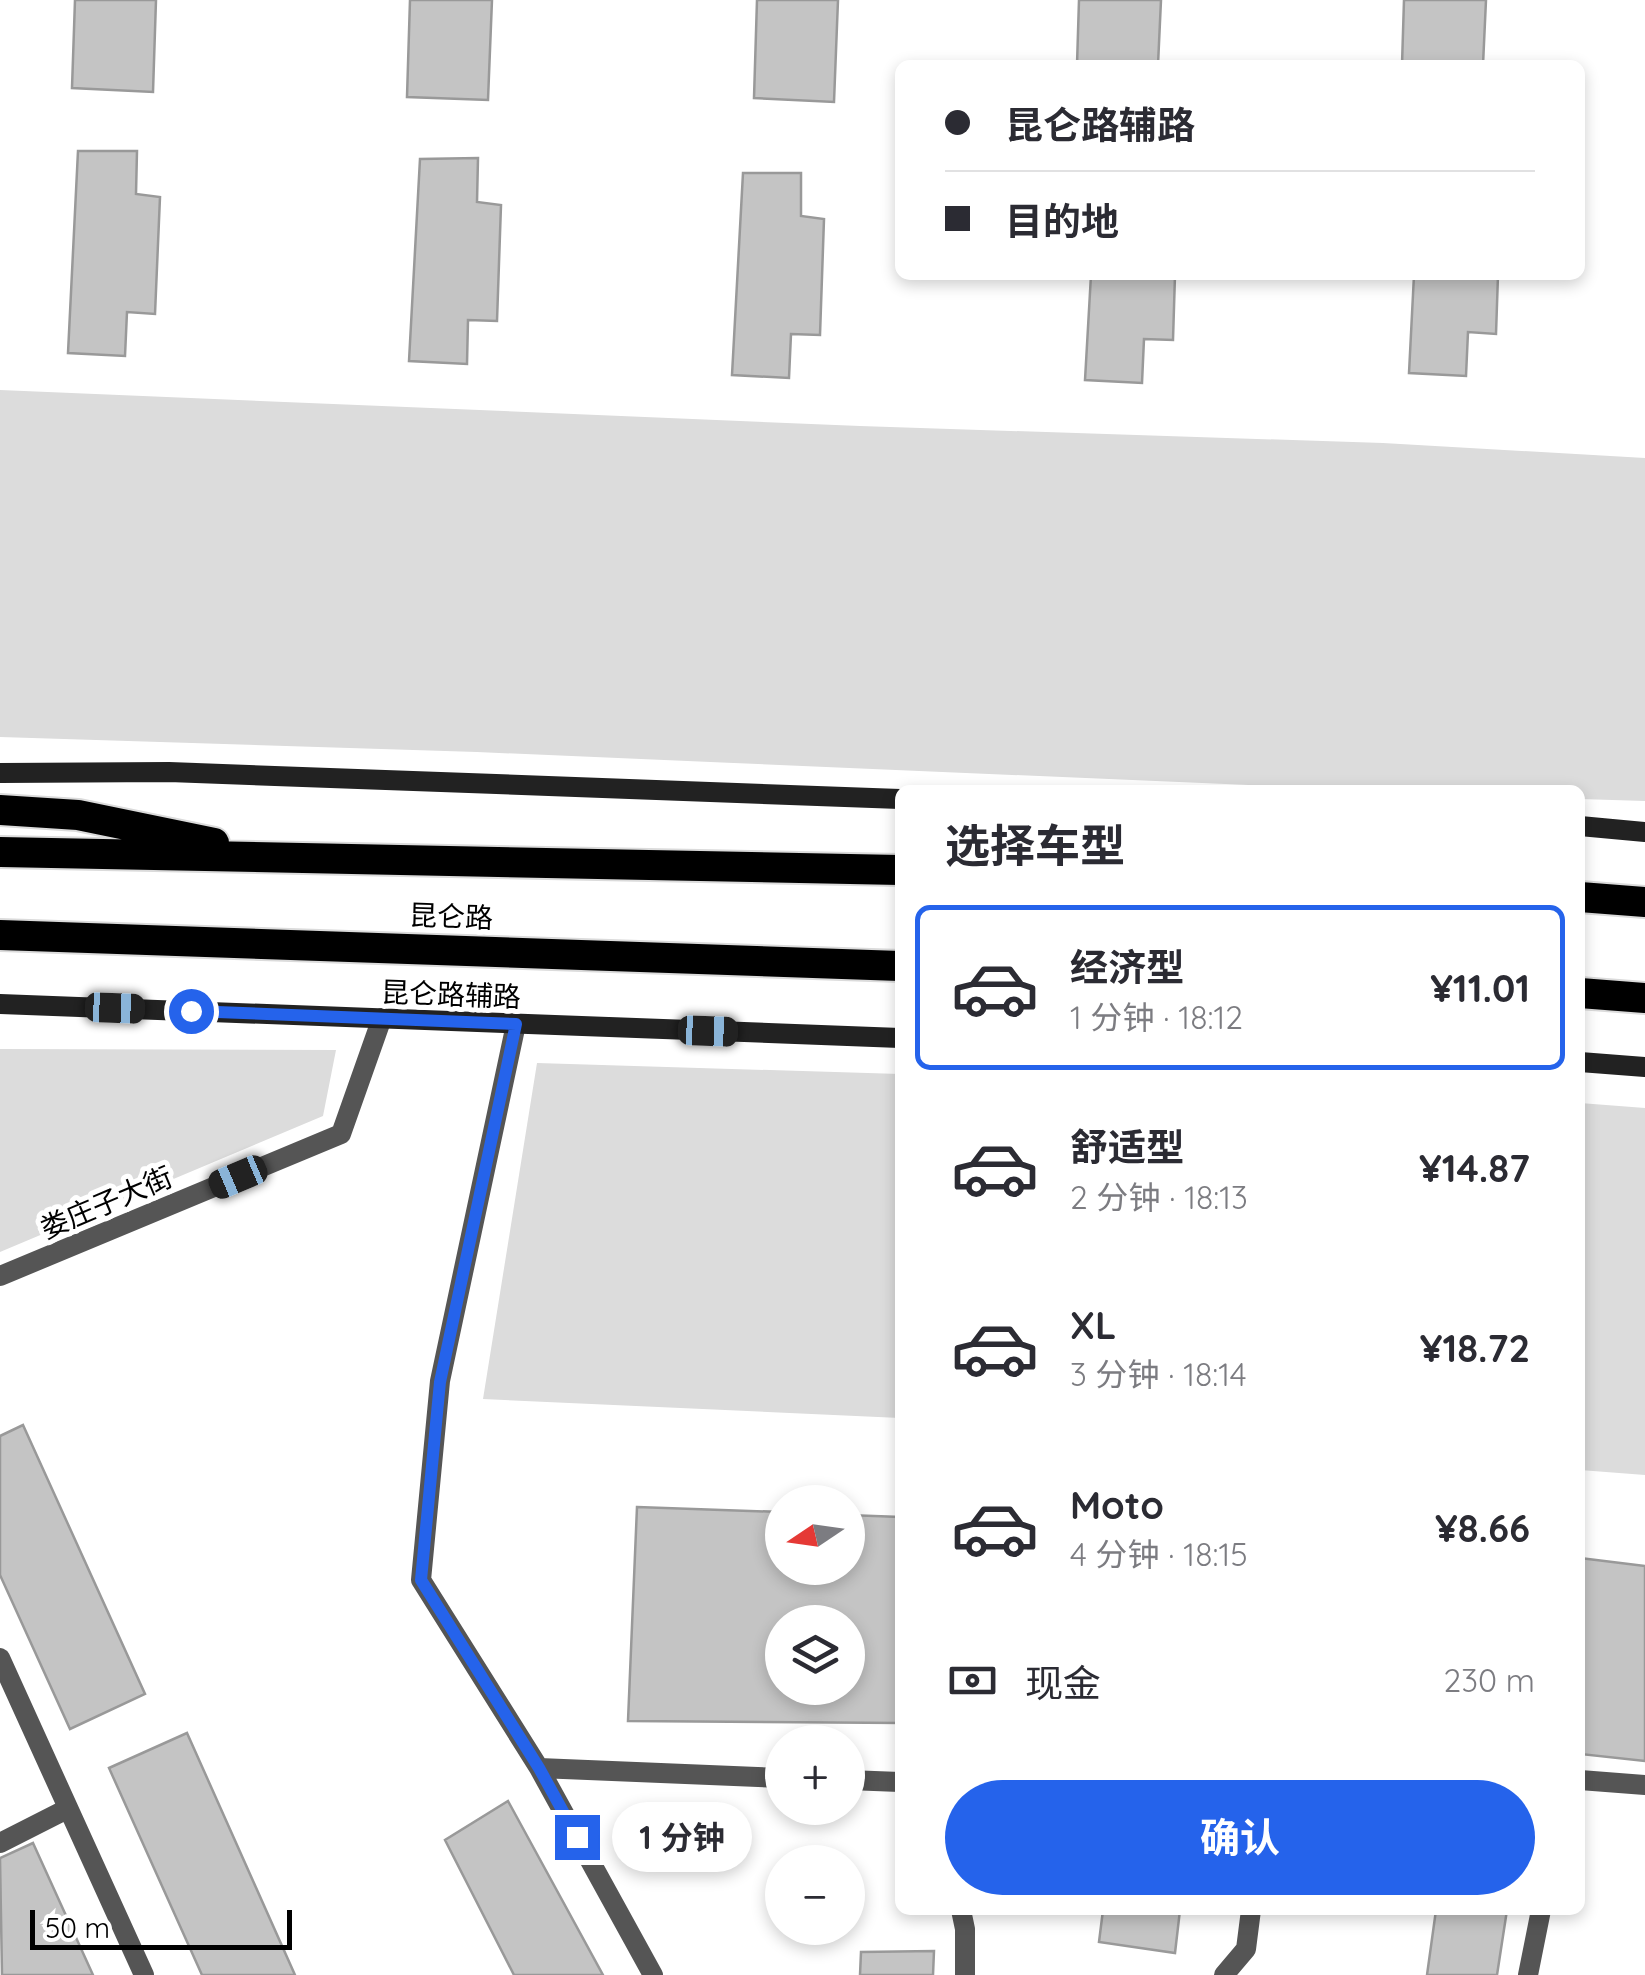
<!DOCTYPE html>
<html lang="zh">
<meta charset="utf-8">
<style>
body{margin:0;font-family:Quicksand,"Noto Sans SC",sans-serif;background:#f7f7f7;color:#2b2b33;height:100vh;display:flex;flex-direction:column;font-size:38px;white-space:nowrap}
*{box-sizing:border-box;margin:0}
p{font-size:32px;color:#7c7c81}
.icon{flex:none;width:55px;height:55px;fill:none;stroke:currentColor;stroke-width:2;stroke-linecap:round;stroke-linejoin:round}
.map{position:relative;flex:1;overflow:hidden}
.drawer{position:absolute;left:895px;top:785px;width:690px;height:1130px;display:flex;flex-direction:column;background:#fff;border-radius:15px;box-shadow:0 5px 15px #0003}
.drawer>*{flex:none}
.banner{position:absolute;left:895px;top:60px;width:690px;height:220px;border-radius:15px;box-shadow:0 5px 15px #0003;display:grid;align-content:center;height:220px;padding:0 50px;background:#fff}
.needle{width:65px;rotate:257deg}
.fabs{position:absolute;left:765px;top:1485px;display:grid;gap:20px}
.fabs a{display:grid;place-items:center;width:100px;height:100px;border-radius:50%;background:#fff;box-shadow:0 5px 15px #0003;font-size:50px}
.scale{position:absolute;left:30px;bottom:25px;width:262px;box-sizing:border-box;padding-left:10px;border:5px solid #000;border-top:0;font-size:28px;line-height:35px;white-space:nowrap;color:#000;-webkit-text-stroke:8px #fff;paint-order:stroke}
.end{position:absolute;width:45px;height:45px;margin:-22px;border:12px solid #2563eb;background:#fff;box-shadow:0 0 0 5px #fff}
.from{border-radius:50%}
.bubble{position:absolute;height:70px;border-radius:35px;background:#fff;box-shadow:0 5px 15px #0003;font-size:32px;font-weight:700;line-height:70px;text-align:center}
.car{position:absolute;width:30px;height:60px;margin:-30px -15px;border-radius:12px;box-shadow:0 0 8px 2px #0007;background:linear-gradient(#222 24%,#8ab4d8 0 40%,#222 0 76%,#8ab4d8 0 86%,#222 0)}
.banner b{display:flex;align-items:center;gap:35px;height:95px;font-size:38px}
.banner b+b{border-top:2px solid #e1e1e2}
.banner i{width:25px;height:25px;background:#2b2b33}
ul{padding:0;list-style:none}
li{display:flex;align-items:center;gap:30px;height:165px;margin:0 20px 15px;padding:0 30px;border:5px solid transparent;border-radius:15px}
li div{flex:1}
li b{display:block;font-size:38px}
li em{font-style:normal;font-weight:700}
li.on{border-color:#2563eb}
li>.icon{width:90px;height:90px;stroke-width:1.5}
h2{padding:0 50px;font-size:45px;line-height:120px}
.pay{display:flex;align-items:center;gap:25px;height:110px;padding:0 50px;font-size:38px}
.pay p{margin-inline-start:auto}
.button{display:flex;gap:20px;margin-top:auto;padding:20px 50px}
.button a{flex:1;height:115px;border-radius:60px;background:#2563eb;color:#fff;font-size:40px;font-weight:700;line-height:115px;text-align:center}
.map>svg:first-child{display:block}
.green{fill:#dcdcdc}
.building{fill:#c4c4c4;stroke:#999;stroke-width:2.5;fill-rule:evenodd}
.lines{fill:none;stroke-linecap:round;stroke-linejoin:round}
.highway-casing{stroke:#dbdbdb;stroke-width:34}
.street{stroke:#555;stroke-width:20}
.secondary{stroke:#222;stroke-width:20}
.highway{stroke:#000;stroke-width:30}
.route{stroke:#2563eb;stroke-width:12}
.labels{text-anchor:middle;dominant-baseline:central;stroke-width:10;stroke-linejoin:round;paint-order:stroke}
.street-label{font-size:28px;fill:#000;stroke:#fff}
</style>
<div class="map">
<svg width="1645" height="1975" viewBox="0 0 1645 1975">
<rect width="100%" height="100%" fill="#fff"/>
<path class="green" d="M0,390L860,426L1383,443L1645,458V801L1580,799V790H1363L477,752L0,737Z
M0,1049L336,1050L323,1116L0,1252Z
M537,1063L900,1074V1418L483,1399Z
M1580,1103L1645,1108V1475L1580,1470Z"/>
<path class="building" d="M75,0H156L153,92L72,88Z
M410,0H492L488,100L407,97Z
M757,0H838L834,102L754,98Z
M1079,0H1161L1158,65H1077Z
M1404,0H1486L1483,65H1402Z
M78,151H137L136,194L160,197L155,314L127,312L125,356L68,353Z
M478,158L477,202L501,205L497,321L468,320L467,364L409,361L420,159Z
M743,173H801V216L824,219L820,335L791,334L789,378L732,375Z
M1091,275H1175L1173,340L1144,339L1142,383L1085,380Z
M1414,275H1498L1496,334L1468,332L1466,376L1409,373Z
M23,1425L145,1694L70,1729L0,1575V1436Z
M637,1507L782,1512V1568H848V1515L900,1517V1723L628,1721ZM782,1622H848V1688H782Z
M1580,1558L1645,1566V1761L1580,1754Z
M187,1733L295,1975H202L109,1768Z
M508,1801L603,1975H514L445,1840Z
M33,1843L93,1975H2L0,1858Z
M1103,1910H1180L1175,1953L1099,1942Z
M1436,1910H1507L1497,1975H1427Z
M934,1951L933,1975H860L861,1952Z"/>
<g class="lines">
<g class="highway-casing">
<path id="highway" d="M0,810L78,815L214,843
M0,852L900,870
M1580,897L1645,902
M0,935L900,966
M1580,993L1645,998"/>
</g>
<path class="street" d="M516,1024L440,1381L421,1580L539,1768L653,1975
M0,1276L341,1134L382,1018
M0,1658L144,1975
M539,1768L782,1778
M848,1780L900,1782
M1580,1780L1645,1785
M0,1843L67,1809
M961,1910L965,1929V1975
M1224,1975L1246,1949L1251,1910
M1528,1975L1541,1910"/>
<path class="secondary" d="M0,773L169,772L900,799
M1580,826L1645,832
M0,1004L900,1038
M1580,1062L1645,1067"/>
<use href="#highway" class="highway"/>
</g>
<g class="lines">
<path class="route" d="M191,1011L516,1024L440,1382L421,1580L539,1768L577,1837"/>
</g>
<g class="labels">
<g class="street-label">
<text transform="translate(451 916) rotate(2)">昆仑路</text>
<text transform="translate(451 994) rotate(2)">昆仑路辅路</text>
<text transform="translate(106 1202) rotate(-23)">娄庄子大街</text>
</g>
</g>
</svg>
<div class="fabs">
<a><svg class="needle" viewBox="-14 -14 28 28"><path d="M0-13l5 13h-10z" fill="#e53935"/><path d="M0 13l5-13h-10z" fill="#7c7c81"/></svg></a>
<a><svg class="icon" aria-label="layers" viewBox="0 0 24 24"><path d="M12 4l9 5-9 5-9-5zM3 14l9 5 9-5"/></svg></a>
<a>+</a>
<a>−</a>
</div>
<div class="scale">50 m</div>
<i class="end from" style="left:191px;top:1011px"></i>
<i class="end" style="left:577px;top:1837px"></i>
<div class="bubble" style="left:612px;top:1802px;width:140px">1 分钟</div>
<i class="car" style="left:115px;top:1008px;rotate:92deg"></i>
<i class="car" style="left:708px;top:1031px;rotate:92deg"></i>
<i class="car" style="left:238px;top:1177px;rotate:247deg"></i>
<div class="banner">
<b><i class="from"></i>昆仑路辅路</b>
<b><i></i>目的地</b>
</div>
<section class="drawer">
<h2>选择车型</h2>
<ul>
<li class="on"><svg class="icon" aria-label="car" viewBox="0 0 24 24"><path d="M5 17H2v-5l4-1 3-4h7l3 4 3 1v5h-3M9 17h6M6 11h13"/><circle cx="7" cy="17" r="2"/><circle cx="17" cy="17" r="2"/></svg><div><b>经济型</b><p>1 分钟 · 18:12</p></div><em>¥11.01</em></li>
<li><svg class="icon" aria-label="car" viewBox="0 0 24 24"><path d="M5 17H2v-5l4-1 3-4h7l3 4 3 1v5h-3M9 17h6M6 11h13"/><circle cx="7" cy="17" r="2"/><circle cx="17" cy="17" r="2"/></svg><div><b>舒适型</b><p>2 分钟 · 18:13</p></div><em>¥14.87</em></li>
<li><svg class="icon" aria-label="car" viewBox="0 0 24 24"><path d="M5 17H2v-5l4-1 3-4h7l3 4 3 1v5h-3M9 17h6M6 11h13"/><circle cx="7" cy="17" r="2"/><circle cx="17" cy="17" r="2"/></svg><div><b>XL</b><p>3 分钟 · 18:14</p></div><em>¥18.72</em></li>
<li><svg class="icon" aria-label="car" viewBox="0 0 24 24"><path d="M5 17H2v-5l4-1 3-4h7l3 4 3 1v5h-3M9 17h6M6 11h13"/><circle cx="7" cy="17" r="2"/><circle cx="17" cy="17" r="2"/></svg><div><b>Moto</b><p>4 分钟 · 18:15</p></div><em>¥8.66</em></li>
</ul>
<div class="pay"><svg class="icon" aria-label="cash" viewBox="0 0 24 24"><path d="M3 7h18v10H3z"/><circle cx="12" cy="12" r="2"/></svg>现金<p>230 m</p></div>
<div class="button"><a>确认</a></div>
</section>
</div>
